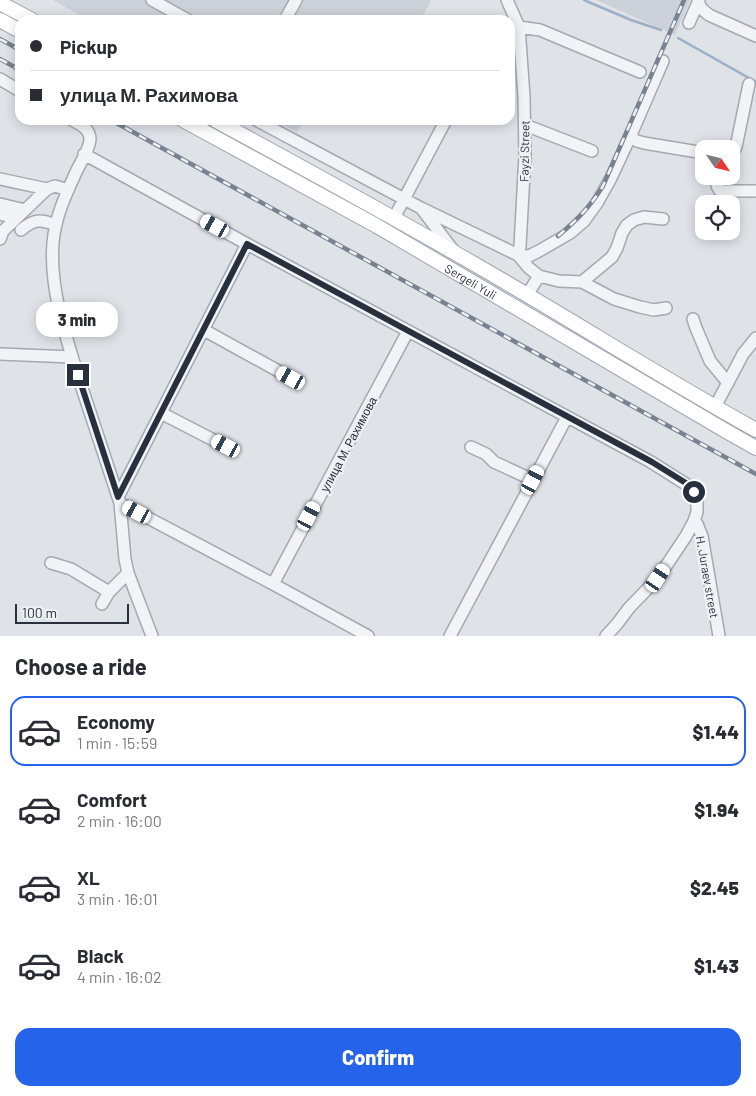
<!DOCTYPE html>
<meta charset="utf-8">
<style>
body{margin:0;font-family:Barlow,sans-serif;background:#f7f7f7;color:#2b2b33;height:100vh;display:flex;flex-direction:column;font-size:19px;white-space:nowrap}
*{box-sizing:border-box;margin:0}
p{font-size:16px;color:#7c7c81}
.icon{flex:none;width:28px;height:28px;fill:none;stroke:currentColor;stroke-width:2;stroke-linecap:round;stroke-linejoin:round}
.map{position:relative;height:636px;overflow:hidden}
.details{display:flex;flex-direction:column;background:#fff;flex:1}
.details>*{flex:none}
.hud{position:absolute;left:15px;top:15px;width:500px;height:110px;border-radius:15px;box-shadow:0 2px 12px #0003;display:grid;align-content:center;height:110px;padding:0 15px;background:#fff}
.needle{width:32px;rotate:125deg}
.controls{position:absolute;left:695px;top:140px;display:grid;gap:10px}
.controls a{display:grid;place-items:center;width:45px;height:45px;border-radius:10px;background:#fff;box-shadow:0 2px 12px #0003;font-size:25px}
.scale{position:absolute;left:15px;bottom:12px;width:114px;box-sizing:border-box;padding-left:5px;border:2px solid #28303d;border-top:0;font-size:14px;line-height:18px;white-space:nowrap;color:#28303d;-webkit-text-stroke:4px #eef1f5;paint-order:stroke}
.end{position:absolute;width:22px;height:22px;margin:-11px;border:6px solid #28303d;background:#fff;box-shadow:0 0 0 2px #fff}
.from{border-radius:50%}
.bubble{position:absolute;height:35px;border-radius:15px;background:#fff;box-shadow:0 2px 12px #0003;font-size:16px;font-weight:800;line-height:35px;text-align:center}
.car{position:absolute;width:15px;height:30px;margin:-15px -8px;border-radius:6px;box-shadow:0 0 4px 1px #0007;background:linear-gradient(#fff 24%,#345 0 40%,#fff 0 76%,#345 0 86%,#fff 0)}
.hud b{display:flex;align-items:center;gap:18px;height:48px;font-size:19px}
.hud b+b{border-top:1px solid #e1e1e2}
.hud i{width:12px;height:12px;background:#2b2b33}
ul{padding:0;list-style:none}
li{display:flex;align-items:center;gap:15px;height:70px;margin:0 10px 8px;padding:0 5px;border:2px solid transparent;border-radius:15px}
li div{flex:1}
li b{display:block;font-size:19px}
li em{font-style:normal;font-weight:800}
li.selected{border-color:#2563eb}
li>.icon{width:45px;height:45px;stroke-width:1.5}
h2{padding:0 15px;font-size:22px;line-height:60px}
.button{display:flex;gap:10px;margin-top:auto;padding:10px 15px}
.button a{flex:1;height:58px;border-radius:15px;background:#2563eb;color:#fff;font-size:20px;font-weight:800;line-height:58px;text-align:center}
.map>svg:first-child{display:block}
.built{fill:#cdd1d9}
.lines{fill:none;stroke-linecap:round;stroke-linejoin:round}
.stream{stroke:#9bb0c6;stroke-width:2.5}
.minor-casing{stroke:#a4a9b1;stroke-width:14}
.major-casing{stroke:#9fa6b2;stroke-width:16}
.minor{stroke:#f1f3f6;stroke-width:11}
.major{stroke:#fff;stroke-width:14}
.rail-casing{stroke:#798290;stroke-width:4.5}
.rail{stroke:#eef1f5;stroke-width:2.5;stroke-dasharray:8;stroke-linecap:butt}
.route{stroke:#28303d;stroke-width:6}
.labels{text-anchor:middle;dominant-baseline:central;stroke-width:4.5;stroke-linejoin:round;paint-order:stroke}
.street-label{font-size:12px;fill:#28303d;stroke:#eef1f5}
</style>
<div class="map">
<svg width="756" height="636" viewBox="0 0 756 636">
<rect width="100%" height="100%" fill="#dfe2e7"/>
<path class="built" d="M53,0H431L421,20H89Z
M596,0H690L675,35Z
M273,120H305L297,132Z"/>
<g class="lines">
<path class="stream" d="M584,0L631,20L661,30
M678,38L756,82"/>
<g class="minor-casing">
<path id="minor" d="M152,0L188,20
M507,0L519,27L524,97L525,155L520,246L518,255L529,268L539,276L559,281L582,282L614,299L640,307L654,310L666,308
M698,2L702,9L709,15L756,36
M285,20L296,0
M689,23L699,0
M519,27L540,30L640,72
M663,61L630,137L637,141L644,143L704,153
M0,79L20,91
M72,120C80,124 90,129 90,139C90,148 81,162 77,170C66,194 55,217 53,243C49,291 68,343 82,388C94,424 106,460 118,497L120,503L125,559L128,573L152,636
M256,120L421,208L453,250
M525,125L592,151
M84,154L247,244L651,462L692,488L694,492L697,500V512L694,521L686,536L658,578L629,608L617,624L606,636
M731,154L733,152L736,147L749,84
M717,176V186L720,191H755
M0,179L47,189
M0,204L25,210
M421,208L518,255L529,256L539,251L570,233L584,221L597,203L611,178L630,137
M0,214L16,218
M394,218L446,120
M21,230C34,219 40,219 56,225
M0,239L3,231L47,189L55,186L68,190
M582,282L612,257L617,248L622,233L627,225L634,220L644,217L663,219
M527,295L539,276
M693,319L696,328L710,361L728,383
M204,330L291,378
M0,354L72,357
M715,407L743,354L756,338
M161,413L227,447
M471,447L486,454L494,462L533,480
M118,497L247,244
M120,503L273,584L368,636
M694,521L697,524L702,536L719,636
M51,563L71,569L109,592L128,573
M273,584L408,331
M102,604L109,592
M450,636L567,417"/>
</g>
<g class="major-casing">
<g id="major">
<path d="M0,3L32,20"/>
<path d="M0,20L20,31"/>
<path id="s1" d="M183,120L377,226L726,431L756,448"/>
<path d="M215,120C303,168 390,215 476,265C570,319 661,377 756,430"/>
</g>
</g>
<use href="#minor" class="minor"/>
<use href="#major" class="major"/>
<g class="rail-casing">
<path id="rail" d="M0,39L20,50
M0,59L20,70
M111,120L756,474
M558,236C578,219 589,208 603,186L684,0"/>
</g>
<use href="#rail" class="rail"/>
</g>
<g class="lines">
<path class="route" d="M78,375L118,497L247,244L652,462L689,485L694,492"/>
</g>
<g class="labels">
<g class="street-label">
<text transform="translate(524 151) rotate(-89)">Fayzi Street</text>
<text stroke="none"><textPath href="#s1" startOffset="330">Sergeli Yuli</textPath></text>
<text transform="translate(348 444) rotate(-62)">улица М. Рахимова</text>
<text transform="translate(708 577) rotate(80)">H. Juraev street</text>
</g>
</g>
</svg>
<div class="controls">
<a><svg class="needle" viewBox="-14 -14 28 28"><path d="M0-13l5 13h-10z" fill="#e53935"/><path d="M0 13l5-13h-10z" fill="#7c7c81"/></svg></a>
<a><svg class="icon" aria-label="locate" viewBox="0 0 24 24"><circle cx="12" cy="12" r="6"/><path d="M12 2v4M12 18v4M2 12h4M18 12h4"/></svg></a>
</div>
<div class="scale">100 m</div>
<i class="end from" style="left:694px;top:492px"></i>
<i class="end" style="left:78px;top:375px"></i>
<div class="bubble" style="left:36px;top:302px;width:82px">3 min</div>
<i class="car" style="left:215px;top:226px;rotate:299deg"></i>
<i class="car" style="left:291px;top:378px;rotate:299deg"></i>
<i class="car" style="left:226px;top:446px;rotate:298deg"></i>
<i class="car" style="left:533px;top:480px;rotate:28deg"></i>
<i class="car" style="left:137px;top:512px;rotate:298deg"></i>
<i class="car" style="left:309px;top:516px;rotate:28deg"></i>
<i class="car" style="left:658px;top:578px;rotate:34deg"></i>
<div class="hud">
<b><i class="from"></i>Pickup</b>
<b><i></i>улица М. Рахимова</b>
</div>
</div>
<section class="details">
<h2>Choose a ride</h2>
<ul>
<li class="selected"><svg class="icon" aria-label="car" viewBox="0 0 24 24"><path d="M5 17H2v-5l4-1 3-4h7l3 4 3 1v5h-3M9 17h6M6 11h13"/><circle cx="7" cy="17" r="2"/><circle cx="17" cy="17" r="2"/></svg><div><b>Economy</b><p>1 min · 15:59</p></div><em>$1.44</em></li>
<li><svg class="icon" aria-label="car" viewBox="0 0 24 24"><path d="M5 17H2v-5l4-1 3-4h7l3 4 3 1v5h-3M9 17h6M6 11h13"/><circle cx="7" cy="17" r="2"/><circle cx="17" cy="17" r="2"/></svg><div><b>Comfort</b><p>2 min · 16:00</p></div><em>$1.94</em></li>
<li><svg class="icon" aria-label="car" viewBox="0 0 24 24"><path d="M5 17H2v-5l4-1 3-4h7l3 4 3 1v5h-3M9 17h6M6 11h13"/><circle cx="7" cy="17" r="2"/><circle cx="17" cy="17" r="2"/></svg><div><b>XL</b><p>3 min · 16:01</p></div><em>$2.45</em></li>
<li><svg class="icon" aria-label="car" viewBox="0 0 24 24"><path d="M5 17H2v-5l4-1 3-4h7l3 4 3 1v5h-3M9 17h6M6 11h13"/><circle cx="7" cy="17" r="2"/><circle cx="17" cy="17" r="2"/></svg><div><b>Black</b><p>4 min · 16:02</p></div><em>$1.43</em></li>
</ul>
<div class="button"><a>Confirm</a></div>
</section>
